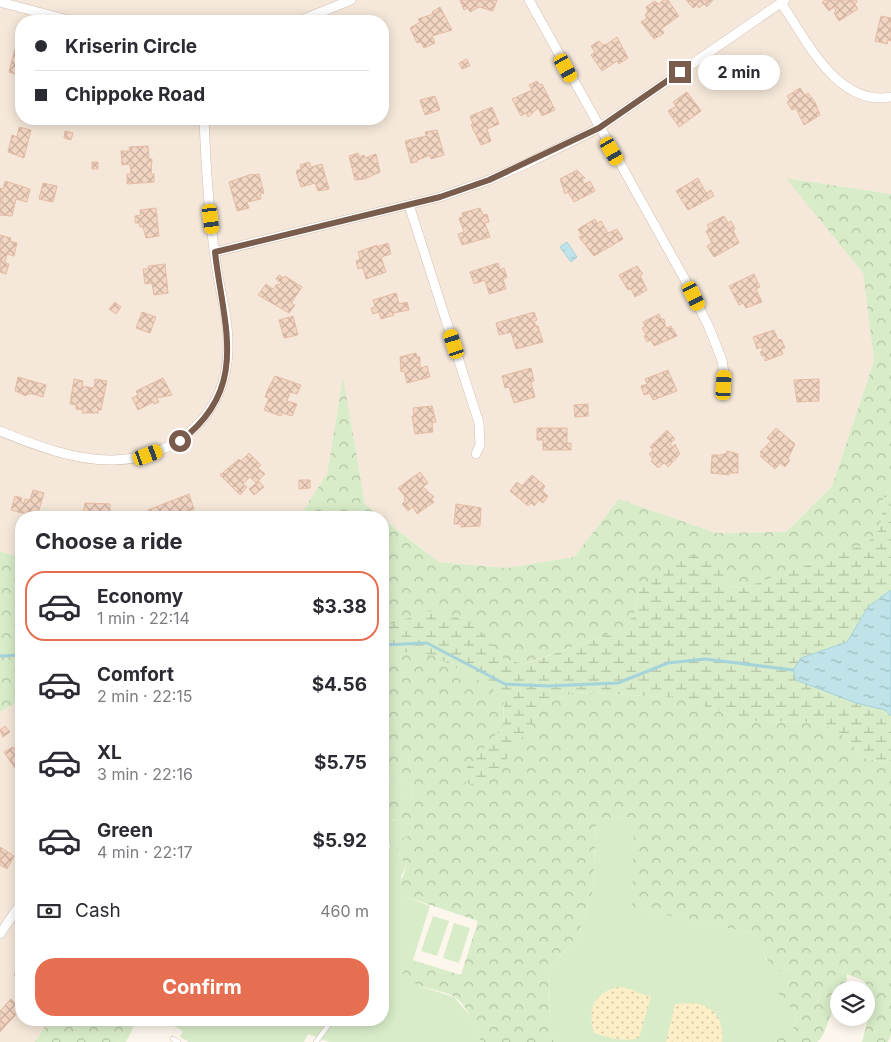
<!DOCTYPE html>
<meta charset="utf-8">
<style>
body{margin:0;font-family:Inter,sans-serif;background:#f7f7f7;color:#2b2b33;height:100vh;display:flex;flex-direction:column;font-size:19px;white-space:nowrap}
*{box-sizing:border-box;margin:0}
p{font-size:16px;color:#7c7c81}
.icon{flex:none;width:28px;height:28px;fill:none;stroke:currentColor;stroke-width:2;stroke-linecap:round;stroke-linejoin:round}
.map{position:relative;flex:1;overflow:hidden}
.details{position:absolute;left:15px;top:511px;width:374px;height:515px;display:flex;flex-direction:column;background:#fff;border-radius:20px;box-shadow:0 2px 12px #0003}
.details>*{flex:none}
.hud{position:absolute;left:15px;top:15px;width:374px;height:110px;border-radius:20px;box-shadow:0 2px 12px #0003;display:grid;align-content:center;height:110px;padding:0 20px;background:#fff}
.controls{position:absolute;left:830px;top:981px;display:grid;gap:10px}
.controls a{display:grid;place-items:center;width:45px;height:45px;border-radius:50%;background:#fff;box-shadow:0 2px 12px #0003;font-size:25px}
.end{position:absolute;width:22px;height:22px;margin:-11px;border:6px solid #7a5c4d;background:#fff;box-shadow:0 0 0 2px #fff}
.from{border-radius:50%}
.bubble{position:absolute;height:35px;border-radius:18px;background:#fff;box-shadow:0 2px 12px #0003;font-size:16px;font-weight:700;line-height:35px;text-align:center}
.car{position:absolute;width:15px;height:30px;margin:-15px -8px;border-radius:6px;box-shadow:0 0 4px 1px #0007;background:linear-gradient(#f5c518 24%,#345 0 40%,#f5c518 0 76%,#345 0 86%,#f5c518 0)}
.hud b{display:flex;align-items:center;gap:18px;height:48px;font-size:19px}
.hud b+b{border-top:1px solid #e1e1e2}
.hud i{width:12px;height:12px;background:#2b2b33}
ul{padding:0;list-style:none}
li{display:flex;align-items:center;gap:15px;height:70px;margin:0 10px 8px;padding:0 10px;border:2px solid transparent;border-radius:20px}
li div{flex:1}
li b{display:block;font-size:19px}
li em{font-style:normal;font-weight:700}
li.active{border-color:#e76f51}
li>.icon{width:45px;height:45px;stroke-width:1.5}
h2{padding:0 20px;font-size:22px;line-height:60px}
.pay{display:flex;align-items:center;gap:12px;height:55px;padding:0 20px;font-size:19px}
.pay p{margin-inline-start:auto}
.primary-button{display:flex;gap:10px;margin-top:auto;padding:10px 20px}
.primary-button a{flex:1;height:58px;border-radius:20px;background:#e76f51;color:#fff;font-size:20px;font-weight:700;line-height:58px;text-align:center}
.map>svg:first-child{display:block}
.residential{fill:#f5e8da;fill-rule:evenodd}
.grass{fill:#d8ecc9}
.forest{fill:url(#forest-crowns)}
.wetland{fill:url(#wetland-marsh)}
.sand{fill:url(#sand-dots)}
.water{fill:url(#water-ripples);stroke:#a5d3da}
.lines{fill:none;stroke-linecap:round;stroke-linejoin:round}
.stream{stroke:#a5d3da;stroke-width:3}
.building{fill:url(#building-cross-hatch);stroke:#e6bba3}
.lane-casing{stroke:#d1beb0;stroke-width:5.5}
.street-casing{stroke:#d1beb0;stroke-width:10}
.lane{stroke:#fff;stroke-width:4.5}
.street{stroke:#fff;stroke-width:9}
.route{stroke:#7a5c4d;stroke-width:6}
</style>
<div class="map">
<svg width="891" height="1042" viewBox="0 0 891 1042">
<defs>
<pattern id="forest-crowns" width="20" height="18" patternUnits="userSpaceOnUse" patternTransform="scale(1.25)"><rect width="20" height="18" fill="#d8ecc9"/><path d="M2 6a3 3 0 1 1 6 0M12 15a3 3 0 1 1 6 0" fill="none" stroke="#b4c2a5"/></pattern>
<pattern id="wetland-marsh" width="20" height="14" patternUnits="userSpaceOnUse" patternTransform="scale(1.25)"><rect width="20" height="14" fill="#d8ecc9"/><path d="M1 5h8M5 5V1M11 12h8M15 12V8" fill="none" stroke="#b4c2a5"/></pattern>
<pattern id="sand-dots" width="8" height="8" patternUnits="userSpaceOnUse" patternTransform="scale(1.25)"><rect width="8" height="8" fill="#fcefc7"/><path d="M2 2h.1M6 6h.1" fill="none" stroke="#d1c5a4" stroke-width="1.8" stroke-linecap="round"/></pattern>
<pattern id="water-ripples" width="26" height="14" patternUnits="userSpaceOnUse" patternTransform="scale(1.25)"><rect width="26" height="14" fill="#bfe3e8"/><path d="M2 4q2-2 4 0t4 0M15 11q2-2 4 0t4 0" fill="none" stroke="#a0bbbe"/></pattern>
<pattern id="building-cross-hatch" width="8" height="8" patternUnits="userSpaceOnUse" patternTransform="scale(1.25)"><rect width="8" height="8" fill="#f3d5c3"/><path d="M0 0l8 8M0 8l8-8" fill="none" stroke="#cab0a1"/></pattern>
</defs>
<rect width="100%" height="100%" fill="#fdf6ec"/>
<path class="residential" d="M0,0H891V194L787,178L863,273L874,361L832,486L786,532L716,533L619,499L574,557L507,568L439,562L365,504L343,379L327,475L299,517L21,518V558L0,551ZM21,21H382V119H21Z
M21,700V1020H49L35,1042H0V712Z"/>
<path class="grass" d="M402,779L410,784L413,795L409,800L388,798L392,820L409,822L412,824L410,835L399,856L407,865L401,876L407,897L430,906L413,960L422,963H402L419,986L454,997L471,1017L481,1042H329L308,1034L304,1042H189L180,1037L183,1031L163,1020H382V851L390,848V844L383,841V780Z
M634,817L633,908L752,933L759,939L766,960L796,972L795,979L786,982C789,994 801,1017 794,1028C791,1034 781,1037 775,1042H554L549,1031L550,969L579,933L593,891L596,819Z
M433,916L449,921L437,956L421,951Z
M454,923L470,928L459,963L443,958Z
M127,1020H137L126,1042H119Z"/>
<path class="forest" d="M786,178L891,194V488L884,495L880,529L867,544L743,588L727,586L722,570L640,587L634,615L623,629L524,664L505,660L503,726L526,730L545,704L574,692L682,698L746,721L820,722L840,733L867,759L883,762L891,760V1034L888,1042H862C866,1029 875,994 865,983C862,979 853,977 847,974L846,990H839V1006C825,1015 829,1033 817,1042H775C788,1030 802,1031 794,1009C782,1004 779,997 777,984L780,981L786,982L795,979L796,972L787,968L781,971C761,965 766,945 752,933L632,908L634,817L596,819L593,891L579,933L550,969L549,1030L554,1042H481C475,1028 468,1004 453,996C435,987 410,990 400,969L402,963H422L461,975L478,921L407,897L399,888L407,865C399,857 395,851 399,840L410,835L412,824L387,818L384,806L388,797L409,800L413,795L410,784L402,779L382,780V518L439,562L507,568L574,557L619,499L716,533L786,532L832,486L874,361L863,273Z
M343,377L365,504L382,518L299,517L327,474Z
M0,551L21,558V700L0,712Z
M49,1020H127L119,1042H35Z"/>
<path class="wetland" d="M891,488V760L883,762L867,759L840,733L820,722L746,721L682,698L574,692L545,704L493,778L473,786L462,780L464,771L503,726L504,703L491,687L433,655L383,650V626L435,610L474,624L505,660L525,664L623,629L634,615L640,587L689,556L705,555L722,570L727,586L743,588L866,544L880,529L884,495Z"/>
<path class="sand" d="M619,987C632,987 640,996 651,996L639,1038C625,1042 608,1038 594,1033C587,1010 594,992 619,987Z
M695,1003C716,1007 724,1021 722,1042H666L675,1004Z"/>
<path class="water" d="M567,242L577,257L571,262L560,247Z
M891,590V716L885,710L856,703L796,680L793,670L801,658L847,642L868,607Z"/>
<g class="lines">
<path class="stream" d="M382,645L427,643L505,684L548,686L618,683L668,663L705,659L793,670
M0,656L21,655"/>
</g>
<path class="building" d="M460,0H497L493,11L479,7L470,12L468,8L464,10Z
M664,0H668L679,16L661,29L664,33L654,39L641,22L647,18L645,15L648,11L646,7L655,1L658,4Z
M686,0H713L707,7L704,4L699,8L697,5L693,8Z
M825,0H856L857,2L855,4L858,9L839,21L834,13L836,11L834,7L829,11L822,2Z
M440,7L452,30L432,36L435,43L424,48L421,42L417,43L410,28L420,22L418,19L433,14L432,12Z
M881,16L891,18V41L888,40L887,44L875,41Z
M382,37L389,51L382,54Z
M617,37L628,58L619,64L617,61L602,71L591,55L595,52L591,46L599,41L603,45L607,44Z
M15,49L21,51V76L9,72Z
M467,59L470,66L462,69L459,63Z
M537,81L540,85L542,84L555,110L542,116L538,108L528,117L526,113L521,116L512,99L532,90L529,85Z
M800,88L805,95L808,93L815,102L820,115L804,125L796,108L792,110L787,102L790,100L787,96Z
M687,92L701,111L679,127L668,111L676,106L673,102Z
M435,96L440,110L425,115L420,100Z
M492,107L499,124L487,129L491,141L481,145L471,125L473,124L470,116Z
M19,127L31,130L24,158L8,152L12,135L17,137Z
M437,130L444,155L431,159L430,155L418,160V158L417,162L411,163L405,141L426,136L425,132Z
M65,131L73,133L71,140L64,138Z
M148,146L149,159H152L151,174H154V182L127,184V174H131L130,164L122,165L121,151H130L129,147Z
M358,153L359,157L364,155L365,158L376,154L380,172L365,179L355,180L349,156Z
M92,162H98V169H92Z
M309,162L311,167L322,164L329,189L318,191L315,183L301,187L296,171L301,169L300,165Z
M577,170L585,178L582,180L584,184L590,181L595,191L574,202L568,192L565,194L560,179Z
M252,174V175L259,174L264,193L260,194L261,199L247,202L249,208L237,211L229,182Z
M698,178L706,193L711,190L714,196L688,210L676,191Z
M5,181L30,189L27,202L16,199L12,216L0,215V188L3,189Z
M43,183L57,186L53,202L39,199Z
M156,208L159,236L146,238L143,227H140L139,223H135V216L141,215L140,210Z
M480,208L483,215L487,214L489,222L485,223L490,237L462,245L458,234L464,232L459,218L463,217L462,213Z
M724,216L728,223L731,221L735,229L733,230L739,243L714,257L707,246L712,243L706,231L709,229L707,225Z
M595,219L597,223L601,221L608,233L617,229L623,239L594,256L579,237L582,236L578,229Z
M0,235L11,238L10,241L17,243L14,256L7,254L5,263L9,264L6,274L0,272Z
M388,243L391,254L381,257L386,272L366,279L363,268L358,269L356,261L360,259L358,252L377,245V247Z
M498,263L500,270L504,268L507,277L503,279L506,289L489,294L485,280L474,284L470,272Z
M165,264L168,293L154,295L152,283L145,284L143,269H149L148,266Z
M637,266L643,274L640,275L647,290L635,297L631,289L628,290L619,275Z
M754,274L760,287L756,289L762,302L746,308L743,303L739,305L729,286Z
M279,275L284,278L285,276L302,287L291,303L295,305L289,313L258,295L266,284L273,289L277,284L279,285L281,283L276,279Z
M396,293L399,304L407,302L409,310L393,313L394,315L381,319L379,312L373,314L371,308L375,307L373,300Z
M115,302L121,307L116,314L109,309Z
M142,312L156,317L150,333L136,328Z
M534,312L537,320L534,321L536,326H538L543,342L516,349L511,332L499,335L496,323Z
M659,314L661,319H664L666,328L671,326L677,336L654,346L651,340L647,342L644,336L646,335L642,328L645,326L643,322Z
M293,316L298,335L284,338L279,320Z
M774,330L778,340L781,339L785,348L781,349L783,354L765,361V356H762L760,352L763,351L761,347L757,349L753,337Z
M416,353L417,357H420V368L427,366L430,377L407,383L404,371L401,372L400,357Z
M531,368L534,381L531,382L535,397L514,403L509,387L505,388L502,376Z
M668,370L677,391L653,400L650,393L644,395L641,386L647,384L645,379Z
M275,376L301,385L297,394L290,392L287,401L297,404L292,416L282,413L281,416L264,410L269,398L265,397L267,391Z
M18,377L46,385L43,397L33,394H27L26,396L15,391Z
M163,378L172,395L157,398L159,402L154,404L153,402L138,410L132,398L138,395L136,391Z
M74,379L83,381L82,386L94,388L95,379L107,381L101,410H98V413H82L83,410L76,409V405L70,404Z
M819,379V401L797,402L794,380Z
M588,404V416L575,417L574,405Z
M432,406L436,422L432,423L433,432L415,434L412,416H414L413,408Z
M537,428H567V443H571V450H543V440H537Z
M776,428L795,444L788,458L790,460L785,467L780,463L775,469L760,456L762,453L760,452L771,441L767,438Z
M667,430L675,439L670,444L673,447L675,444L680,454L668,467L664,463L658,468L651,461L653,459L649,454L653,450L650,447Z
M727,451L738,454V473H729V475L711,473L712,455H721L727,453Z
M249,453L261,465L258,468L265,474L256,483L250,477L243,484L247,487L240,495L220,475L239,459L241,461Z
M420,472L428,483L423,487L434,497L431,499L434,502L417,514L413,507L408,511L402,504L405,501L404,495L398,488Z
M532,475L545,486L542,491L548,496L543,503L539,500L534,506L531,503L528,506L510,491L517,482L522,486Z
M299,480H310V488L299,489Z
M259,481L264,487L254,495L249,489Z
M33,490L44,493L37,517L11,510L15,496L22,498L21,502L24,503L25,499L30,500Z
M189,494L194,509L182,513L183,518H150L148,510Z
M85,503L110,504V518H86L83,514Z
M456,504L481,508L480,526L461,527V524H454Z
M5,726L10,732L3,737L0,730Z
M13,747L17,753L21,750V767L16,770L4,752Z
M0,847L14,856L7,869L0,865Z
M21,966V982L14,975Z
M11,999L21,1009L0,1032V1011Z"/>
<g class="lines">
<g class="lane-casing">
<path id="lane" d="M382,934V949
M173,1039L178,1042
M316,1042L332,1020"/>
</g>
<g class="street-casing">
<path id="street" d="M529,0L683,276L708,325L722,360L724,373L723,390
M0,2L72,21
M781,3C807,40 837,107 891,97
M299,21L351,0
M409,205L479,423L480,445L476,454
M215,252L440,197L489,180L528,163L599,128L785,0
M0,431C34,445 76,461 113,460C177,459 227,413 228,349C229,322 221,296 217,270C209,220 206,169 204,119
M0,934L21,903"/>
</g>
<use href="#lane" class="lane"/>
<use href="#street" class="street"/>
</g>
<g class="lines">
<path class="route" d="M180,441C251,388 223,325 215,252L440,197L489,180L599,128L680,72"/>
</g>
</svg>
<div class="controls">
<a><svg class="icon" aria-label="layers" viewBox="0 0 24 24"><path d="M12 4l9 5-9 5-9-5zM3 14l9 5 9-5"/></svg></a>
</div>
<i class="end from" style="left:180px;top:441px"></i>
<i class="end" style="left:680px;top:72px"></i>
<div class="bubble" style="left:698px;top:55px;width:82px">2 min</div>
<i class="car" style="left:566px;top:68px;rotate:151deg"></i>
<i class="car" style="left:612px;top:151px;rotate:150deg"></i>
<i class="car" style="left:211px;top:219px;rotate:173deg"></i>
<i class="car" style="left:694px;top:296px;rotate:154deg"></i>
<i class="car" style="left:454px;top:344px;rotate:342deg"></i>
<i class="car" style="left:724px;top:385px;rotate:3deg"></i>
<i class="car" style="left:148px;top:455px;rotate:70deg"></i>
<div class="hud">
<b><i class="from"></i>Kriserin Circle</b>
<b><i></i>Chippoke Road</b>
</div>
<section class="details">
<h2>Choose a ride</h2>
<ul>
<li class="active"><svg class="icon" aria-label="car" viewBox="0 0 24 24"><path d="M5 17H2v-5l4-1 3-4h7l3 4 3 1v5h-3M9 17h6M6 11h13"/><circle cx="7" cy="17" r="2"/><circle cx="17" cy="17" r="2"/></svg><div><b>Economy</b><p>1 min · 22:14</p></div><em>$3.38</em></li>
<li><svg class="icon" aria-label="car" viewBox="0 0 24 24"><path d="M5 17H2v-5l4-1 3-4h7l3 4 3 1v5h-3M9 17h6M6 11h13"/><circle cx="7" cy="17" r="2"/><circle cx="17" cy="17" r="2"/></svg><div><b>Comfort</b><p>2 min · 22:15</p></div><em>$4.56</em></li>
<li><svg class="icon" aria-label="car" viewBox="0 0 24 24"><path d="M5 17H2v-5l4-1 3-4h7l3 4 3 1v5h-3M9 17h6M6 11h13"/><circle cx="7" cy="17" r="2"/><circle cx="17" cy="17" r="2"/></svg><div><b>XL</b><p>3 min · 22:16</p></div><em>$5.75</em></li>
<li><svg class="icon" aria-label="car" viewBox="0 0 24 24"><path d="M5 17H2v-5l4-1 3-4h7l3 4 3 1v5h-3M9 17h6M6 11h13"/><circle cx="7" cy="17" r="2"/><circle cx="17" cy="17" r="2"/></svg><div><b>Green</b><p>4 min · 22:17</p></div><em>$5.92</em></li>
</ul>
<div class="pay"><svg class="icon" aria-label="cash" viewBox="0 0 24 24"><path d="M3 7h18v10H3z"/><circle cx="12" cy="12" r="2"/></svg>Cash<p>460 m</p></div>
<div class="primary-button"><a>Confirm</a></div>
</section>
</div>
